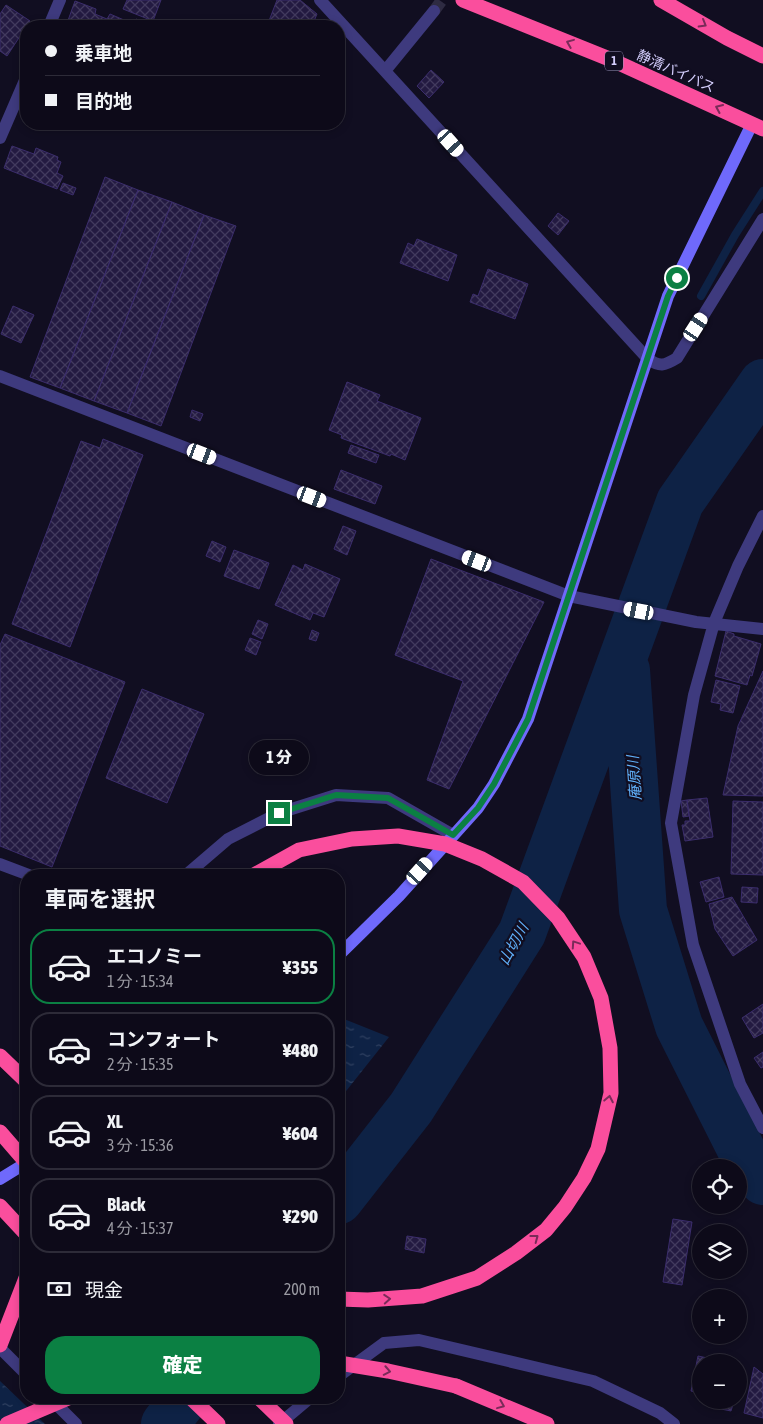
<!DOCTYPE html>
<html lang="ja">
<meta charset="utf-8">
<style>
body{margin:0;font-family:"Asap Condensed","Noto Sans JP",sans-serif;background:#1b1826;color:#f1f3f6;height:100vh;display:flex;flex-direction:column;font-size:19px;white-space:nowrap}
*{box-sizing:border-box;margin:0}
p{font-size:16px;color:#9a9aa2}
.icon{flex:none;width:28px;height:28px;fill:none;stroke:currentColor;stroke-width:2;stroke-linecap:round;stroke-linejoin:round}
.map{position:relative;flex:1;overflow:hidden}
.panel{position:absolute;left:20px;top:869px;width:325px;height:535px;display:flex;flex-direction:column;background:#0d0a19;border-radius:20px;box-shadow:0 2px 8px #0003,0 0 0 1px #2d2b38}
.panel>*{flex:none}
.banner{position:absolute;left:20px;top:20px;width:325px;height:110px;border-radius:20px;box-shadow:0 2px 8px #0003,0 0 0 1px #2d2b38;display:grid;align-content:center;height:110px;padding:0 25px;background:#0d0a19}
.tools{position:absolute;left:692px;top:1159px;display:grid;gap:10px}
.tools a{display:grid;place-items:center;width:55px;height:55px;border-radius:50%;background:#0d0a19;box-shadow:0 2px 8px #0003,0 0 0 1px #2d2b38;font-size:25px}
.end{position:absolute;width:22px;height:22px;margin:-11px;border:6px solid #0b8043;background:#fff;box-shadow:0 0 0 2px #fff}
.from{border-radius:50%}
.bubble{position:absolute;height:35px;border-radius:18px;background:#0d0a19;box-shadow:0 2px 8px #0003,0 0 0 1px #2d2b38;font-size:16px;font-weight:800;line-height:35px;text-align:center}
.car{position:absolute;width:15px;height:30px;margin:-15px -8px;border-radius:6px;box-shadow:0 0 4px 1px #0007;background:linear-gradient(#fff 24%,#345 0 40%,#fff 0 76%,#345 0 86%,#fff 0)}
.banner b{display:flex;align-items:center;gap:18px;height:48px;font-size:19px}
.banner b+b{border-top:1px solid #2d2b38}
.banner i{width:12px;height:12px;background:#f1f3f6}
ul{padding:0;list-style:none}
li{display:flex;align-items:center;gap:15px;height:75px;margin:0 10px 8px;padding:0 15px;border:2px solid #2d2b38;border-radius:20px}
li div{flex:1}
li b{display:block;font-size:19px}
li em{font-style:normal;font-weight:800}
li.selected{border-color:#0b8043}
li>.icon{width:45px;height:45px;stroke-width:1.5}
h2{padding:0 25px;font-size:22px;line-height:60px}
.pay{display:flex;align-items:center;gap:12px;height:55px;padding:0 25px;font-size:19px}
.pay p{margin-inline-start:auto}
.button{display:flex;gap:10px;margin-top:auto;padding:10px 25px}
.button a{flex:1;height:58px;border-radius:20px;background:#0b8043;color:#fff;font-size:20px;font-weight:800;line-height:58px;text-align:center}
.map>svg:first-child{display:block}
.water{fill:url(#water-ripples)}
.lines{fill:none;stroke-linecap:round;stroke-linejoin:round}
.stream{stroke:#0e2245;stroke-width:8}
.river{stroke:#0e2245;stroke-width:48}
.building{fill:url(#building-cross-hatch);stroke:#3b2d6c}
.street-tunnel{stroke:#2e2b42;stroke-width:12;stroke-dasharray:12 6;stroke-linecap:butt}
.street{stroke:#3e3a7e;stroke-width:12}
.secondary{stroke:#6f69fb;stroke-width:12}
.highway{stroke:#fa4e9d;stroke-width:15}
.highway-bridge{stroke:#fa4e9d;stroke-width:15}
.oneway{stroke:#7a2b59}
.route{stroke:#0b8043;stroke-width:6}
.labels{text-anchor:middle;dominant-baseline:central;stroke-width:4.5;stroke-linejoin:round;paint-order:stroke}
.shield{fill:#110e21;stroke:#9a95bc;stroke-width:1}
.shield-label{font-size:12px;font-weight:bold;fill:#d5cffe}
.street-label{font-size:14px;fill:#d5cffe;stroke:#110e21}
.water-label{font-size:15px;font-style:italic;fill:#60b0fa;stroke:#110e21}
</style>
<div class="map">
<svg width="763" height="1424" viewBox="0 0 763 1424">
<defs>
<pattern id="water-ripples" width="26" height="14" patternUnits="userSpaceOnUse" patternTransform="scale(1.25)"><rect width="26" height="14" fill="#0e2245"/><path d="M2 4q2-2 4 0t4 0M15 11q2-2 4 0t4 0" fill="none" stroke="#304161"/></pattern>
<pattern id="building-cross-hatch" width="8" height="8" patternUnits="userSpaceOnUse" patternTransform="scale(1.25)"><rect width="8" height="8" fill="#231a41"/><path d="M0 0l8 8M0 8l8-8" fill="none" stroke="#423a5e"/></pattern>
</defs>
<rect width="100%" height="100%" fill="#110e21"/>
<path class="water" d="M339,1017L389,1037L339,1100Z
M0,1381L45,1424H0Z"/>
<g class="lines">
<path class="stream" d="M701,296L735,235L763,191"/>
<path class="river" d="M626,670L643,910L679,1026L748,1163L763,1181
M339,1200L411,1108L522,933L680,502L763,383
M165,1424L185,1398"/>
</g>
<path class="building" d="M127,0H161L153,21L123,9Z
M277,0H300L317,14L312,26H267Z
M75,1L96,9L95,14L107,19L110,14L124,20L122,26H66Z
M6,5L30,21L7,56L0,51V14Z
M136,19L155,26H133Z
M431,70L444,82L429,98L417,86Z
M12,146L34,154L36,148L58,157L57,160L61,162L57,173L63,176L57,189L4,168Z
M105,177L138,190L60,388L30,377Z
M63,183L76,188L73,195L60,190Z
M138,190L172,202L94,401L60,388Z
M172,202L204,215L127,413L94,401Z
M558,213L569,221L558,235L548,226Z
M204,215L236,226L161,426L127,413Z
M417,239L457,255L448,281L400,263L408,243L414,246Z
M488,269L528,284L515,319L470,302L473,294L478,296Z
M13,306L34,315L21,343L1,334Z
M347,382L380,395L377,401L421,418L405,460L391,454L390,456L341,438L342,435L329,430Z
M192,410L203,414L200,421L190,417Z
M103,439L143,455L70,647L12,624L81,441L100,448Z
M351,445L379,455L376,463L348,453Z
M341,470L382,486L375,504L334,489Z
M343,526L356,531L347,555L334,549Z
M212,541L226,547L220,562L206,556Z
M234,550L269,563L259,589L224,576Z
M431,559L544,602L449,789L427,780L463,681L395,655Z
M305,564L340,579L324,617L313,613L310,620L275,605L293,565L303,570Z
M258,620L268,624L262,639L252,634Z
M312,630L319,633L316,641L309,639Z
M726,631L734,634V636L761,644L752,676L750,675L747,685L715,676Z
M5,634L125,682L52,867L0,846V645Z
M250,638L261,642L256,655L245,650Z
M763,671V796L723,795L738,726Z
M716,680L740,686L733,713L720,710L721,704L711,702Z
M142,689L204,714L167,803L106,778Z
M707,798L713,837L685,841L682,825H685V821H690L687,800Z
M687,800L689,816L683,817L681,801Z
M733,801L763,802V875L731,874Z
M719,877L724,897L706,902L700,882Z
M742,887L758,888L757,903L741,902Z
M732,897L757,940L733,956L715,929L709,904Z
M763,1004V1033L754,1038L742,1018Z
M763,1052V1067L761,1068L754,1058Z
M673,1219L692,1222L682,1285L663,1282Z
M407,1236L426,1239L424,1253L405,1249Z
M698,1356L726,1362H701V1393L691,1391Z
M754,1367L763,1374V1418L744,1413Z
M717,1400L734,1401L731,1411L716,1408Z"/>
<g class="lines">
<path class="street-tunnel" d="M434,11L442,0"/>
<path class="street" d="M320,0L648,359C660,367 664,366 677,358L763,219
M49,26L60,0
M385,71L434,11
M0,138L26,78
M0,376L569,596L696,622L763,629
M763,516L738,566L714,623L694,695L671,823L693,945L740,1084L763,1128
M0,864L29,875
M186,875L228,839L279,813L336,795L388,798L453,835
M0,1348L26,1374
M339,1376L384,1343L419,1340L593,1381L660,1413L674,1424
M50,1398L76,1424
M279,1424L310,1398"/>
<path class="secondary" d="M339,955L399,896L478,808L494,784L528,719L668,296L752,124
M0,1179L26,1163"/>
<path class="highway" d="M463,0L612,60L763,129
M661,0L727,38L763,56
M0,1056L26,1081
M0,1132L26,1162
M0,1206L26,1234
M0,1345L26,1278
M456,1386L547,1424
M191,1398L218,1424"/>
<path class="highway-bridge" d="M254,875L299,850L352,839L398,836L445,844L482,859L523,882L558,918L584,957L601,998L610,1048L611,1093L598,1149L584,1178L565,1207L546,1230L516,1253L477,1278L422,1296L368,1300L339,1299
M339,1363L388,1371L456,1386
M259,1398L286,1424
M7,1424L68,1398"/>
</g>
<defs><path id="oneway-chevron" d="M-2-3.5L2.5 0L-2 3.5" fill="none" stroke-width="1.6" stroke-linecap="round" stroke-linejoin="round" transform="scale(1.25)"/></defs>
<g class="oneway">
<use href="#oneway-chevron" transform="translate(703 24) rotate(30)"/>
<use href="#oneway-chevron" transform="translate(570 43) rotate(-158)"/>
<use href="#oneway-chevron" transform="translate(719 108) rotate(-156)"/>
<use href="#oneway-chevron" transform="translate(575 944) rotate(-124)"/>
<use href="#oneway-chevron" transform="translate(609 1099) rotate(-79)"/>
<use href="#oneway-chevron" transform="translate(535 1238) rotate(-37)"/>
<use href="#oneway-chevron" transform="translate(387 1299) rotate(-4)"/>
<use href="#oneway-chevron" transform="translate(387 1371) rotate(11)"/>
<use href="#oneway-chevron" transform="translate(501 1405) rotate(22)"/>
</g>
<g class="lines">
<path class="route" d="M279,813L336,795L388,798L453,835L478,808L494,784L528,719L668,296L677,278"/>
</g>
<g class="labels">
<rect class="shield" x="605" y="51.5" width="18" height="19" rx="4"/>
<g class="shield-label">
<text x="614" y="61">1</text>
</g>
<g class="street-label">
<text transform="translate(676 71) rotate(24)">静清バイパス</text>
</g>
<g class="water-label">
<text transform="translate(634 778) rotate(-94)">庵原川</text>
<text transform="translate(513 944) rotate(-61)">山切川</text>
</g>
</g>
</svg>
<div class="tools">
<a><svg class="icon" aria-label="locate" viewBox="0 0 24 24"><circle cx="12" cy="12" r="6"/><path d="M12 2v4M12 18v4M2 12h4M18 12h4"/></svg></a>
<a><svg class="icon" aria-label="layers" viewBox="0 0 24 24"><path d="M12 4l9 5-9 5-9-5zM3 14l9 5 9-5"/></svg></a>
<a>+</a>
<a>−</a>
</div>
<i class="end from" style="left:677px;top:278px"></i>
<i class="end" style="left:279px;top:813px"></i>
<div class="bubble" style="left:249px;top:740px;width:60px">1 分</div>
<i class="car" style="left:451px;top:143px;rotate:138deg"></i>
<i class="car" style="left:696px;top:327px;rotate:33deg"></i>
<i class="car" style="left:202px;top:454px;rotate:111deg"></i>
<i class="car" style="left:312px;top:497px;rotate:111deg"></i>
<i class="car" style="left:477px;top:561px;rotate:291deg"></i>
<i class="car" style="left:639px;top:611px;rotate:281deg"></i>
<i class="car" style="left:420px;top:871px;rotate:42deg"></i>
<div class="banner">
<b><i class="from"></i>乗車地</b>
<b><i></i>目的地</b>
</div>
<section class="panel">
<h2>車両を選択</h2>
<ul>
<li class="selected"><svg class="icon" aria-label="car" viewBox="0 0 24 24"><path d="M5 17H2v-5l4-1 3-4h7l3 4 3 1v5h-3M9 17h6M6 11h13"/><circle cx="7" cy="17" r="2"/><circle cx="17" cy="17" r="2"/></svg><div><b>エコノミー</b><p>1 分 · 15:34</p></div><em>¥355</em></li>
<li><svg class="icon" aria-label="car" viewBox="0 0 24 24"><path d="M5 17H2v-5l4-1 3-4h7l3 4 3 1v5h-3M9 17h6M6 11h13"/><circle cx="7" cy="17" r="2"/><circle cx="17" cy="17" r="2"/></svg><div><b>コンフォート</b><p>2 分 · 15:35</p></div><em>¥480</em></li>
<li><svg class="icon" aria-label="car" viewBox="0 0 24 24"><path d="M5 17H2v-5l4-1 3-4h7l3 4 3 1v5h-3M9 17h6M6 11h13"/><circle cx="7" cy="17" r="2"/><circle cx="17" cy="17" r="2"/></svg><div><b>XL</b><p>3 分 · 15:36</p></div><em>¥604</em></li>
<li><svg class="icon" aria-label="car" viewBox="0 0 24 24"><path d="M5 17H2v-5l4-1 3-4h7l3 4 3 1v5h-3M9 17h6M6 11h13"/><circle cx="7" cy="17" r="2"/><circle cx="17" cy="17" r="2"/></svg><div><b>Black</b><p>4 分 · 15:37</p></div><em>¥290</em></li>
</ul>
<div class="pay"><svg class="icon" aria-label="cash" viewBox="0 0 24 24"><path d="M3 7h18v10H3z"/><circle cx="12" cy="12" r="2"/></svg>現金<p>200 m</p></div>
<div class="button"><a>確定</a></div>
</section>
</div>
